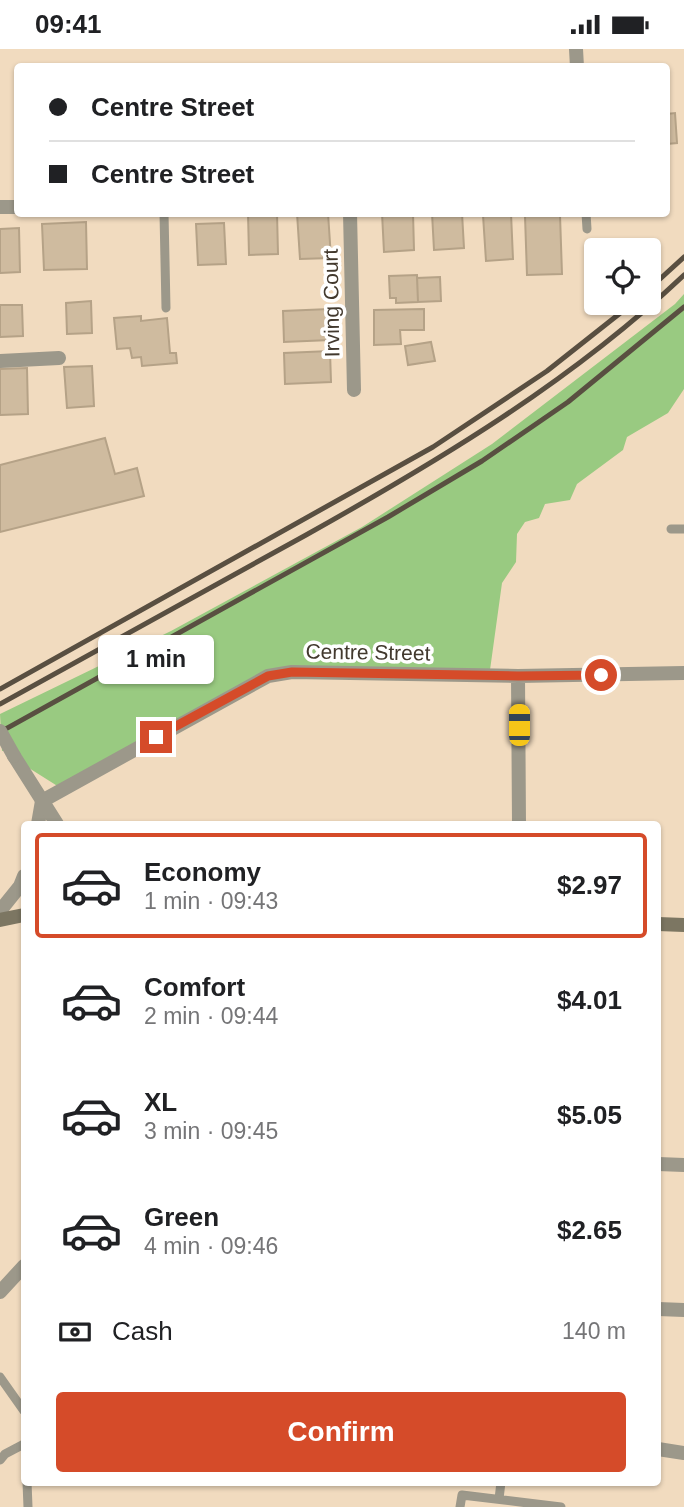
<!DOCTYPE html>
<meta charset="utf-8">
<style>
body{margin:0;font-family:Helvetica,sans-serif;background:#f2f2f2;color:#202124;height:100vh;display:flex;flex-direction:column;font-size:26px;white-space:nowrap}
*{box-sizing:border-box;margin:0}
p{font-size:23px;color:#757577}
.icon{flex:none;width:38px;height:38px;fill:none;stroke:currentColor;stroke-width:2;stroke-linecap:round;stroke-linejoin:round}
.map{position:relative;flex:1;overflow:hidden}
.drawer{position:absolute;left:21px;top:772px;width:640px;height:665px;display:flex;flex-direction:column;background:#fff;border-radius:7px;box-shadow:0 2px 5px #0004}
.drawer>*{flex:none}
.top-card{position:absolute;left:14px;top:14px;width:656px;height:154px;border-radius:7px;box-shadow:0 2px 5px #0004;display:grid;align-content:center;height:154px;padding:0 35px;background:#fff}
.fabs{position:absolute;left:584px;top:189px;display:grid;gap:14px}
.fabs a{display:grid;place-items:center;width:77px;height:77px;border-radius:7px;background:#fff;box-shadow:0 2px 5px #0004;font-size:35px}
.end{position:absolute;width:32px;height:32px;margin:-16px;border:9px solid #d54b29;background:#fff;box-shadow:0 0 0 4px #fff}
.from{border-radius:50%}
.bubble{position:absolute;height:49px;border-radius:7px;background:#fff;box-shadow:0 2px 5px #0004;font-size:23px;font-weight:700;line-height:49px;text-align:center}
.car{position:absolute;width:21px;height:42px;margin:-21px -10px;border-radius:9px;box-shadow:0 0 5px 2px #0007;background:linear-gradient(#f5c518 24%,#345 0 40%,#f5c518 0 76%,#345 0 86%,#f5c518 0)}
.top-card b{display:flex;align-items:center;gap:24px;height:66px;font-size:26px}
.top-card b+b{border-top:2px solid #e0e0e0}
.top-card i{width:18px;height:18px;background:#202124}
ul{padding:12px 0 0;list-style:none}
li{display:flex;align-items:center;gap:21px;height:105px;margin:0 14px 10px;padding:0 21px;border:4px solid transparent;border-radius:7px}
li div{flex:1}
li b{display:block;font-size:26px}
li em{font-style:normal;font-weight:700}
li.on{border-color:#d54b29}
li>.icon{width:63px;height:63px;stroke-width:1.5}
.pay{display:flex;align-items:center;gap:18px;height:77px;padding:0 35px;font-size:26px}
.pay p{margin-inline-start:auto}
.primary-button{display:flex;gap:14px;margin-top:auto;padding:14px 35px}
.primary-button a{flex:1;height:80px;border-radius:7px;background:#d54b29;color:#fff;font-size:28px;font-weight:700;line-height:80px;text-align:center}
.status{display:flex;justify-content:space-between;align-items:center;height:49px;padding:0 35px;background:#fff;direction:ltr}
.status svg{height:19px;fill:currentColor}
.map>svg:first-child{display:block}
.green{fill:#99ca81}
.building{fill:#cfbb9f;stroke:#b5a287;stroke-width:2}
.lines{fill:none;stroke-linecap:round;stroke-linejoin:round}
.service{stroke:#9c988a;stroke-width:9}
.minor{stroke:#9c988a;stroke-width:14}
.tertiary{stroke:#9c988a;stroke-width:14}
.secondary{stroke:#7c7662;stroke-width:14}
.rail{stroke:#594f41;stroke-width:5}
.tertiary-bridge{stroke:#9c988a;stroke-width:14}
.route{stroke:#d54b29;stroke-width:9}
.labels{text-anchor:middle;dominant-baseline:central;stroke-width:7;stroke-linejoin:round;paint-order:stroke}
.street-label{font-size:21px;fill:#42392e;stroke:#fff}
</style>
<div class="status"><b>09:41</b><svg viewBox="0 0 49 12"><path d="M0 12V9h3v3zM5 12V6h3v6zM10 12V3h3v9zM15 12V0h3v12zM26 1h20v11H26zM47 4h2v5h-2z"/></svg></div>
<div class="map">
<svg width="684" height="1458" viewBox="0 0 684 1458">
<rect width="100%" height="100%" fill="#f1dbbf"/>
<path class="green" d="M684,245V340L668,364L627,388L623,401L577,435L570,451L545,455L539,469L525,473L517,485L516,513L502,534L490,621L280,623L59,738L21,714L16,700L2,702L0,665L171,582L362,478L492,395L675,255Z"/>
<path class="building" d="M675,64L677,94L667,95V65Z
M248,164H277L278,205L249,206Z
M297,164H328L331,209L300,210Z
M382,164H413L414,201L384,203Z
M432,164H462L464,199L434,201Z
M511,164L513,210L486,212L483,166Z
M560,166L562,225L527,226L525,167Z
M86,173L87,220L44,221L42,175Z
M224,174L226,215L198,216L196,175Z
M19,179L20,223L0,224V180Z
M417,226L418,253L396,254V249H390L389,227Z
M440,228L441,252L418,253L417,229Z
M91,252L92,284L67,285L66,254Z
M0,256H22L23,287L0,288Z
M329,260L330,291L284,293L283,262Z
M424,260V281H400L401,295L374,296V261Z
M141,267V272L167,269L170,304H176L177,314L142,317L141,308L132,309L130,299L117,300L114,269Z
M431,293L435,312L408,316L405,297Z
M330,302L331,333L285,335L284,304Z
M92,317L94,357L67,359L64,318Z
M27,319L28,365L0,366V320Z
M105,389L115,425L137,419L144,447L0,483V416Z"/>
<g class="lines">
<path class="service" d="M164,164L166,259
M586,164L587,180
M671,480H684
M0,1328L24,1362
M0,1411L5,1405L24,1395
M27,1433L28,1458
M499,1450L501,1433
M460,1458L462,1446L561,1458"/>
<path class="minor" d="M576,0L577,18
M0,158H18
M350,164L354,341
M0,312L59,309
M518,627L519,775
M38,775L42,752L268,627L292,623L518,627L684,624
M0,862L20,837L24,827
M658,1115L684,1116
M0,1243L24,1217
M658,1260L684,1261
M658,1400L684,1404"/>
<path class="tertiary" d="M14,707L57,775"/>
<path class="secondary" d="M0,871L24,866
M658,875L684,876"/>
<path class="rail" d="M649,240L684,208
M0,640L433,398L547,322L633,254
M0,655C102,599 204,543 306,486C440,411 572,332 684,226
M0,683L388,468L482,412L568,353L684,258"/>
<path class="tertiary-bridge" d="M0,682L14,707"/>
</g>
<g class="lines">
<path class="route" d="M156,688L268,627L292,623L518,627L601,626"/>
</g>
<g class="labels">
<g class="street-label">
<text transform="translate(331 254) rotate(-91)">Irving Court</text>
<text transform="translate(368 603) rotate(1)">Centre Street</text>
</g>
</g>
</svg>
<div class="fabs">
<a><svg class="icon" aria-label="locate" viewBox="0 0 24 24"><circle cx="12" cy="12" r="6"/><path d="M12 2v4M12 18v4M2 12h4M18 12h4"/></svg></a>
</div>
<i class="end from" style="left:601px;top:626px"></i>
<i class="end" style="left:156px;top:688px"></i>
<div class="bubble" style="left:98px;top:586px;width:116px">1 min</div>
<i class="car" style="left:519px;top:676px;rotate:0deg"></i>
<div class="top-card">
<b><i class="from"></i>Centre Street</b>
<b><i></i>Centre Street</b>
</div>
<section class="drawer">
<ul>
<li class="on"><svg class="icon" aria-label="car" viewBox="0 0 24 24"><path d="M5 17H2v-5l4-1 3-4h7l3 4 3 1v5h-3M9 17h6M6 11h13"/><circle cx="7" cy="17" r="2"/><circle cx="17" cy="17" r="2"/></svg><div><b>Economy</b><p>1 min · 09:43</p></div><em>$2.97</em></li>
<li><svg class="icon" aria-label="car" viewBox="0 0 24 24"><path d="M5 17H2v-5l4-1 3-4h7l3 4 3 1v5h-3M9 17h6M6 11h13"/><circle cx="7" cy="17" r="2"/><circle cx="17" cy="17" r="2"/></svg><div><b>Comfort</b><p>2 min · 09:44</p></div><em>$4.01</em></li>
<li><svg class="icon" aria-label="car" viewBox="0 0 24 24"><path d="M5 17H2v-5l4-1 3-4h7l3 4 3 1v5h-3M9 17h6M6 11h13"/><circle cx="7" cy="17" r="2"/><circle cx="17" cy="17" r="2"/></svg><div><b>XL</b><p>3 min · 09:45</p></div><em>$5.05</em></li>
<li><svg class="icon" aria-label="car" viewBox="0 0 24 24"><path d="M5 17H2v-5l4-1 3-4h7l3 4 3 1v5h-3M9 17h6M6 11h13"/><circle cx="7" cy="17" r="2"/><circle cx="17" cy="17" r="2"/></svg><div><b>Green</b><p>4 min · 09:46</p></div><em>$2.65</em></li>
</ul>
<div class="pay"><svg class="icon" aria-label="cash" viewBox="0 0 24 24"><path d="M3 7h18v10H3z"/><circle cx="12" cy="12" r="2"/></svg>Cash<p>140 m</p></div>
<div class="primary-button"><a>Confirm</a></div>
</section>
</div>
